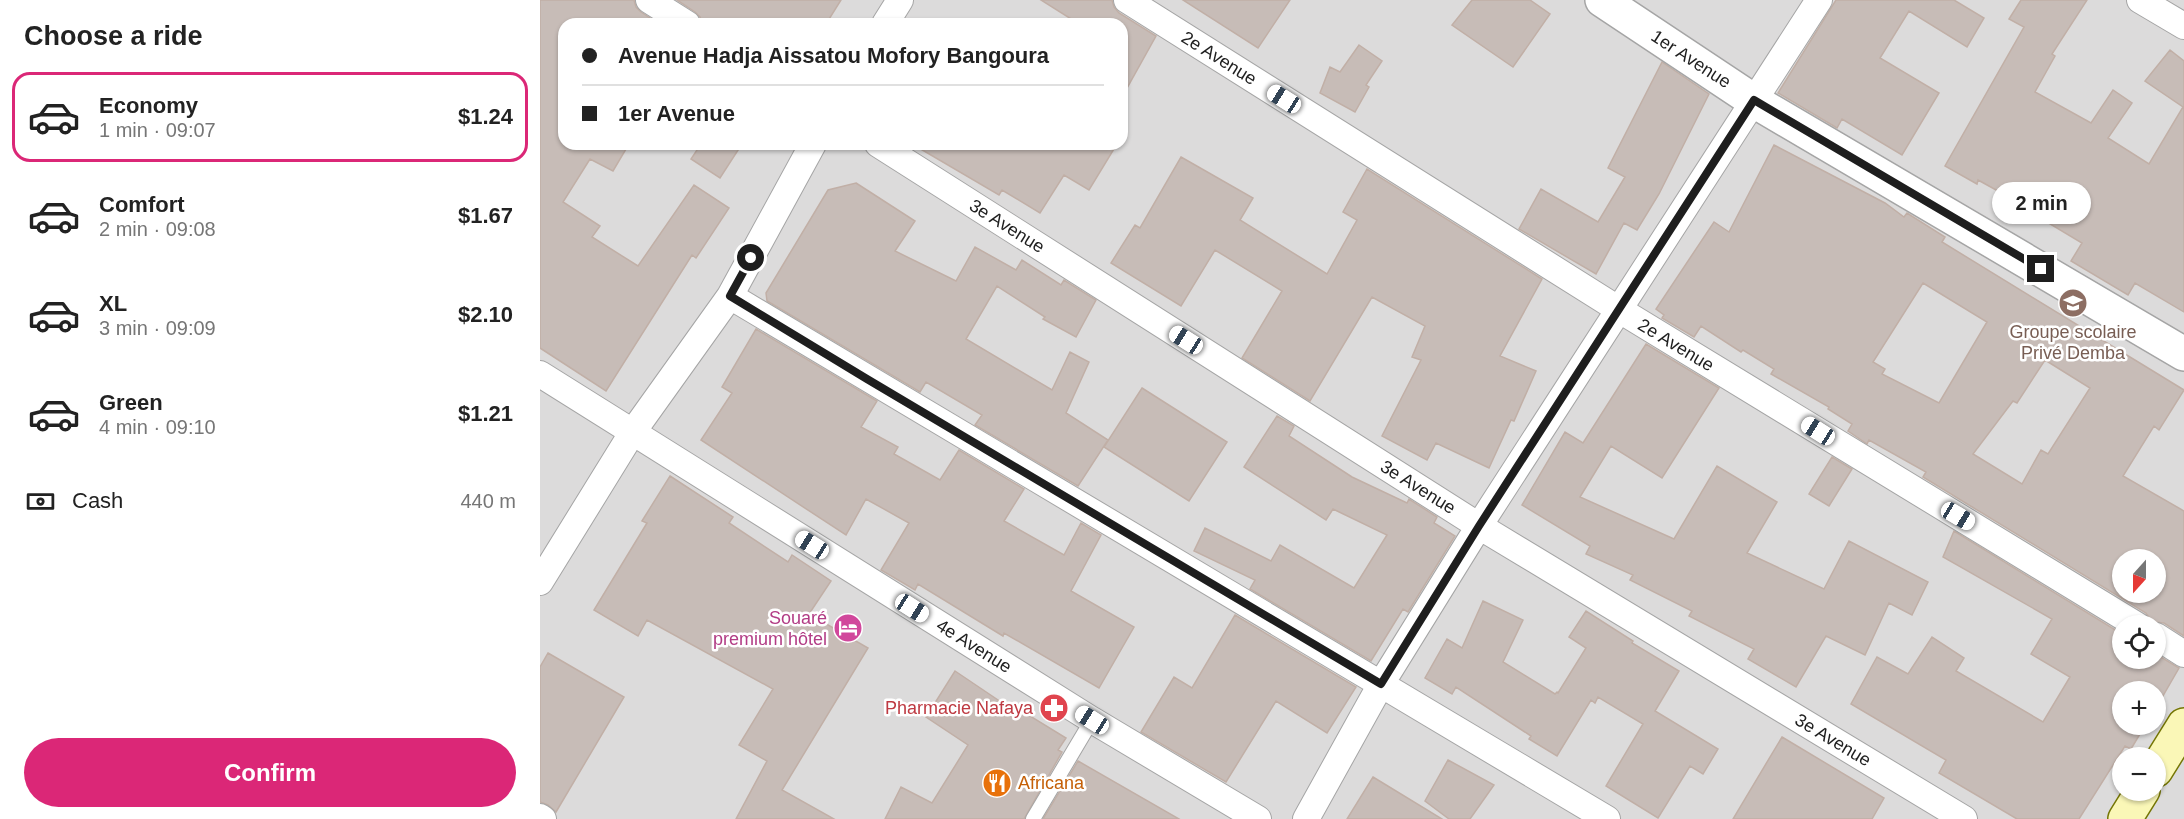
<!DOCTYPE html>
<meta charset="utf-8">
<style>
body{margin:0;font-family:Arial,sans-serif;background:#f6f6f6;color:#222;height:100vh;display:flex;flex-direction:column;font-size:22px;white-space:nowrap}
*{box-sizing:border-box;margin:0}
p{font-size:20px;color:#767676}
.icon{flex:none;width:33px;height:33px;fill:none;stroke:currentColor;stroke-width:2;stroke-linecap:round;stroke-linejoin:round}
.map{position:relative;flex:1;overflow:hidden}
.sheet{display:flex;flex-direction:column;background:#fff;width:540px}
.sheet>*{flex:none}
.guide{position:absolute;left:18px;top:18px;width:570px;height:132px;border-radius:18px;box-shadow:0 2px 4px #0004;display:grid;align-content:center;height:132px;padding:0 24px;background:#fff}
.needle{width:39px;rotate:201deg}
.controls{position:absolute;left:1572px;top:549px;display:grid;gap:12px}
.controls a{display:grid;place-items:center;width:54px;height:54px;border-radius:50%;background:#fff;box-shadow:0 2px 4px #0004;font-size:30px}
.end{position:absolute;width:27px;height:27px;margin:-14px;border:8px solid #1e1e1e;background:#fff;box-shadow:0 0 0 3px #fff}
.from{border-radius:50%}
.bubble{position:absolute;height:42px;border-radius:21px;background:#fff;box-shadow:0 2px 4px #0004;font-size:20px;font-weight:700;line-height:42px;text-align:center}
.car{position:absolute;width:18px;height:36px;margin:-18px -9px;border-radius:8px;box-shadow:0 0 4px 2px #0007;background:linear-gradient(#fff 24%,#345 0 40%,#fff 0 76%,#345 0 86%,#fff 0)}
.guide b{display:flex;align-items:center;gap:21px;height:57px;font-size:22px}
.guide b+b{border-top:2px solid #e0e0e0}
.guide i{width:15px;height:15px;background:#222}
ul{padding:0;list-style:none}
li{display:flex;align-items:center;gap:18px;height:90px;margin:0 12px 9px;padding:0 12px;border:3px solid transparent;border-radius:18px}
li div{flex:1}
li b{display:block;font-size:22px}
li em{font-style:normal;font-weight:700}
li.active{border-color:#db2777}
li>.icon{width:54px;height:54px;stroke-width:1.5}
h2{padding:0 24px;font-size:27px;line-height:72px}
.pay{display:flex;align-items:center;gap:15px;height:66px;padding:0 24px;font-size:22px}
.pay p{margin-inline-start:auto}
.primary-button{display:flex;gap:12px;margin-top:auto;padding:12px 24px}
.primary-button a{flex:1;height:69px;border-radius:36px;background:#db2777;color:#fff;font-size:24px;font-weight:700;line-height:69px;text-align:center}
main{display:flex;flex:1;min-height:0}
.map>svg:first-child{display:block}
.residential{fill:#dcdbdb;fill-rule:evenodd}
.building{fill:#c7bcb7;stroke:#c1afa6;stroke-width:1.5;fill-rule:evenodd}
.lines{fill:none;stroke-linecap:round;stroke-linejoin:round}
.service-casing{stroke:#a5a5a5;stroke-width:16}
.minor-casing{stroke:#a5a5a5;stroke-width:28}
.tertiary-casing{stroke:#a5a5a5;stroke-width:36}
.secondary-casing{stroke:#757604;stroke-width:36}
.service{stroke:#fff;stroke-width:14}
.minor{stroke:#fff;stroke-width:26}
.tertiary{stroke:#fff;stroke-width:33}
.secondary{stroke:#faf7b7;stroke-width:33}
.route{stroke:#1e1e1e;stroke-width:8}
.labels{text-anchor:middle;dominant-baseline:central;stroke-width:5;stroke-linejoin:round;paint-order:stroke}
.street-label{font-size:18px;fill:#1e1e1e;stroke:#fff}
.education-label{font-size:18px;fill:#785e54;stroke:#fff}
.hotel-label{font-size:18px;fill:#b23c85;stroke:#fff;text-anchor:end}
.health-label{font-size:18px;fill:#be3a42;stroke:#fff;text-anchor:end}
.food-label{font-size:18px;fill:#c56008;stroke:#fff;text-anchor:start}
</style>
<main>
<section class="sheet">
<h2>Choose a ride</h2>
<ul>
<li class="active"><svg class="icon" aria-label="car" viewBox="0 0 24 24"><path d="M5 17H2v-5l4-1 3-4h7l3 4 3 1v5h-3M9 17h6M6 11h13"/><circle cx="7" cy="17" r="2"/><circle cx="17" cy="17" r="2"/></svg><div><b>Economy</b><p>1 min · 09:07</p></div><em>$1.24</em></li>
<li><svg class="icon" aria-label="car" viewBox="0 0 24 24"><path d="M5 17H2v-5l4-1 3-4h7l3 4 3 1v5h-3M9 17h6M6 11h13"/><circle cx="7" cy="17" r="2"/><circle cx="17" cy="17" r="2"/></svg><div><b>Comfort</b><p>2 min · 09:08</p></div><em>$1.67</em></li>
<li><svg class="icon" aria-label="car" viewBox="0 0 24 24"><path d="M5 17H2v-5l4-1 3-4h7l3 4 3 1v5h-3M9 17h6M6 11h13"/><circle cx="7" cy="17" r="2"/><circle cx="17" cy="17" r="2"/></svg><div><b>XL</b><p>3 min · 09:09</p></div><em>$2.10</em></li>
<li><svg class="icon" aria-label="car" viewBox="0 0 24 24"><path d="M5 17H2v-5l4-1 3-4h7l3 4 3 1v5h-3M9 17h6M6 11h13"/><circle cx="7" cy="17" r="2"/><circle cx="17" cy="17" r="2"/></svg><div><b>Green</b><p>4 min · 09:10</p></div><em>$1.21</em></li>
</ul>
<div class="pay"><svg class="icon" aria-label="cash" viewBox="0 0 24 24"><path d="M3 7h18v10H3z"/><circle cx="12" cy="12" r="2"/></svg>Cash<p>440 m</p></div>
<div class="primary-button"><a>Confirm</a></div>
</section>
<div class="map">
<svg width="1644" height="819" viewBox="0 0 1644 819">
<rect width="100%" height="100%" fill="#efeae4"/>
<path class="residential" d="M0,0H1644V819H0ZM24,24H582V144H24ZM1582,560H1616V592H1582ZM1582,626H1616V658H1582ZM1582,692H1616V724H1582ZM1582,758H1616V790H1582Z"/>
<path class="building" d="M0,0H94L96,7L101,12L119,24H24V144H89L73,171L50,159L23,202L60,226L52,237L98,266L154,185L189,208L156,258L152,255L66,391L0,348Z
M137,0H301L286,24H162L160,17L155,12Z
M501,0H572L574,7L579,13L616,36L582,97V24H539Z
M643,0H750L718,48Z
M932,0H990L1010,14L973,67L912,25Z
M1296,0H1414L1444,18L1427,47L1369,11L1340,58L1399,93L1362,155L1302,119L1297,128L1238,93Z
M1481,0H1547L1512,54L1515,56L1495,92L1551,123L1573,90L1592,103L1568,138L1609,164L1643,107L1605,81L1630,50L1644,61V312L1595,283L1588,295L1531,261L1542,243L1495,215L1496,212L1438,180L1437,184L1405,166L1484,27L1469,19Z
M819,45L842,61L826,85L829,87L815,112L780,93L790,67L800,72Z
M1122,62L1169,94L1119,194L1097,230L1084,223L1056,274L979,229L1001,189L1058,222L1085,177L1068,168Z
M161,144H202L180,178L151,159Z
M372,144H577L549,190L524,175L500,213L462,190L459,195Z
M1234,145L1345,203L1364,217L1367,213L1405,237L1402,242L1644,390L1619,430L1614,426L1583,476L1644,511V636L1624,623L1612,622L1606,613L1383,477L1386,472L1329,440L1327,444L1308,431L1312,424L1288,409L1289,407L1231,374L1234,369L1203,350L1201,352L1161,326L1154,337L1122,318L1124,315L1116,309L1174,222L1189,232ZM1383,283L1447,322L1399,403L1342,374L1345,369L1333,362ZM1505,360L1550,388L1508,454L1501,450L1482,484L1433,454L1473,401L1477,403ZM1582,560H1616V592H1582Z
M641,157L713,198L700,220L787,274L817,220L803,212L827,169L1002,279L960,356L996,371L974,421L971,420L949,468L896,443L887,460L842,436L881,360L872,357L885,326L832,297L770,401L702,358L742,291L675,250L641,306L571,263L595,225L600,228Z
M316,183L375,221L355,251L416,281L435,247L476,270L482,260L521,285L524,280L556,300L536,337L503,319L505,317L457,286L426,339L512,390L530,352L549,362L526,413L568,440L538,486L435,425L442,415L386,382L380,392L227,301L226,293L288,190Z
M216,329L337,401L321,427L358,447L354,454L400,480L419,450L484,489L464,521L524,555L541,523L561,535L531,591L594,627L559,688L464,633L463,636L378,584L375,590L341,570L369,523L326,499L306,535L161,440L192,393L182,387Z
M1106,344L1179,388L1122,478L1071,446L1040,497L1134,539L1177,466L1237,502L1207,553L1284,589L1309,541L1388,582L1372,615L1349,603L1325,655L1286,636L1256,687L1208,659L1214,649L1149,616L1152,611L1090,580L1093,575L1046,554L1050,546L982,505L1025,432L1043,443Z
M602,388L687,442L649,501L564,447Z
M737,416L754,426L749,436L812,477L867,503L869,499L897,517L894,523L915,536L868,612L863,609L831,661L710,589L715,580L654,551L665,528L731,561L740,545L814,588L847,535L793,509L786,520L704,467Z
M1292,457L1312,469L1289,506L1269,494Z
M130,476L193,517L189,523L248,562L252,555L291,581L269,614L328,648L242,790L294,819H196L227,761L199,745L233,689L107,620L98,636L54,610L107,523L102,521Z
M1414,531L1582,634V658H1616V654L1639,668L1616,708V692H1582V724H1606L1591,749L1585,746L1539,819H1477L1399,773L1406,760L1311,704L1337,657L1368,674L1392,637L1424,658L1416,671L1503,722L1530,677L1491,654L1512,619L1403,557Z
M943,601L983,620L963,662L1015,694L1017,692L1018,693L1046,648L1029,637L1046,611L1093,641L1092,643L1139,671L1115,711L1178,749L1163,774L1150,766L1118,818L1066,786L1103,724L1058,697L1055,703L1051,700L1017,756L989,739L991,736L916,687L912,694L885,678L907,639L922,648Z
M695,615L816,687L787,733L736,701L686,782L601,732L634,677L652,688Z
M8,653L84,697L16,812L8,805L0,802V667Z
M415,671L467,706L469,703L526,738L518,750L522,752L484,819H345L361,787L392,803L428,745L386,717Z
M1242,737L1344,798L1332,819H1193Z
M908,760L954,785L930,819H909L885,801Z
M538,761L639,819H503Z
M833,777L902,819H807Z"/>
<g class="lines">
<g class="service-casing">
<path id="service" d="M493,819L552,720"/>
</g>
<g class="minor-casing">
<path id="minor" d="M109,0L147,24
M587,0L1078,309L1598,626
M1600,0L1644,26
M345,24L360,0
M338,144L939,526L1424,819
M190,296L1067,819
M0,374L552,720L718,819
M0,582L92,433L190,296L273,144
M1616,636L1644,654
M0,817L3,819
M766,819L841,684L939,526L1279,0"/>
</g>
<g class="tertiary-casing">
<path id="tertiary" d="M1062,0L1214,101L1644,354"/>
</g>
<g class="secondary-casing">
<path id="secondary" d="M1616,770L1644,725
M1585,819L1603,790"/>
</g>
<use href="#service" class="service"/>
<use href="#minor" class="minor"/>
<use href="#tertiary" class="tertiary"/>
<use href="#secondary" class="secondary"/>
</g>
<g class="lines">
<path class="route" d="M211,258L190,296L327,379L841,684L939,526L1214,100L1501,269"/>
</g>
<defs>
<g id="school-disc" transform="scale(1.5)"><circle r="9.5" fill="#8d6e63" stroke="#fff"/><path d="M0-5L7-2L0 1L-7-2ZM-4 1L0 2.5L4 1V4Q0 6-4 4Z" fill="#fff"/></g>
<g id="hotel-disc" transform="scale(1.5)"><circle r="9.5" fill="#d1479c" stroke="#fff"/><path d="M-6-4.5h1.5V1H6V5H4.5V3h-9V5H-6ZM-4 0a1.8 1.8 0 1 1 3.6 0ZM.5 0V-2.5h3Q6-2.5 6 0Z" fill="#fff"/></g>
<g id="pharmacy-disc" transform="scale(1.5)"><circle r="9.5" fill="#e0444e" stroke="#fff"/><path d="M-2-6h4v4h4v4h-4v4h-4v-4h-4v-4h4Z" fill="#fff"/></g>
<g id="restaurant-disc" transform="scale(1.5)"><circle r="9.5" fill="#e8710a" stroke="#fff"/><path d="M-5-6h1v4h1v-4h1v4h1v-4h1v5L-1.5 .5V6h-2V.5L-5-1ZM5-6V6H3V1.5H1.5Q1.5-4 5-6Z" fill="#fff"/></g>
</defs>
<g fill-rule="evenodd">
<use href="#school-disc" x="1533" y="303"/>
<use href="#hotel-disc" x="308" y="628"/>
<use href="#pharmacy-disc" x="514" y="708"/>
<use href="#restaurant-disc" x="457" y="783"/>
</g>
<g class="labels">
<g class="street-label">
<text transform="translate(679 58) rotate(32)">2e Avenue</text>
<text transform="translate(1151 59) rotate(33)">1er Avenue</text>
<text transform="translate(467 226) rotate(32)">3e Avenue</text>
<text transform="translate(1136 345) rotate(31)">2e Avenue</text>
<text transform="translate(878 487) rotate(32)">3e Avenue</text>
<text transform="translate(434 646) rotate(32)">4e Avenue</text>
<text transform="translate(1293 740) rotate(31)">3e Avenue</text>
</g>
<g class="education-label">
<text x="1533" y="332">Groupe scolaire<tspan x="1533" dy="21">Privé Demba</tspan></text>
</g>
<g class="hotel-label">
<text x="287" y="618">Souaré<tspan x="287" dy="21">premium hôtel</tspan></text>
</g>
<g class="health-label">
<text x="493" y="708">Pharmacie Nafaya</text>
</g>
<g class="food-label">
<text x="478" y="783">Africana</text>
</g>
</g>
</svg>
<div class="controls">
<a><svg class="needle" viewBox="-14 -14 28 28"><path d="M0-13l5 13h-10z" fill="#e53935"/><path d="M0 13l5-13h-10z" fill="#767676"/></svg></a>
<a><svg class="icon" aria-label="locate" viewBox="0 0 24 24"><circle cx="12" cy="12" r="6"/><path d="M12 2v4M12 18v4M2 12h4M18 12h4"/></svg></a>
<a>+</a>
<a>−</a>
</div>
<i class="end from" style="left:211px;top:258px"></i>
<i class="end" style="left:1501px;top:269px"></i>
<div class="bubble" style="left:1452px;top:182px;width:99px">2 min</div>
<i class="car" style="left:744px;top:99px;rotate:302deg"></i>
<i class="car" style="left:646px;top:340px;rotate:302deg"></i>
<i class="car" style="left:1278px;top:431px;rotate:302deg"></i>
<i class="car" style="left:1418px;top:516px;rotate:121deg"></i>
<i class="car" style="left:272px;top:545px;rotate:302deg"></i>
<i class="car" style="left:372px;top:608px;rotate:122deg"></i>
<i class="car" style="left:552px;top:720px;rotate:302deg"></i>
<div class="guide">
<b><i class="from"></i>Avenue Hadja Aissatou Mofory Bangoura</b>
<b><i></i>1er Avenue</b>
</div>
</div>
</main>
